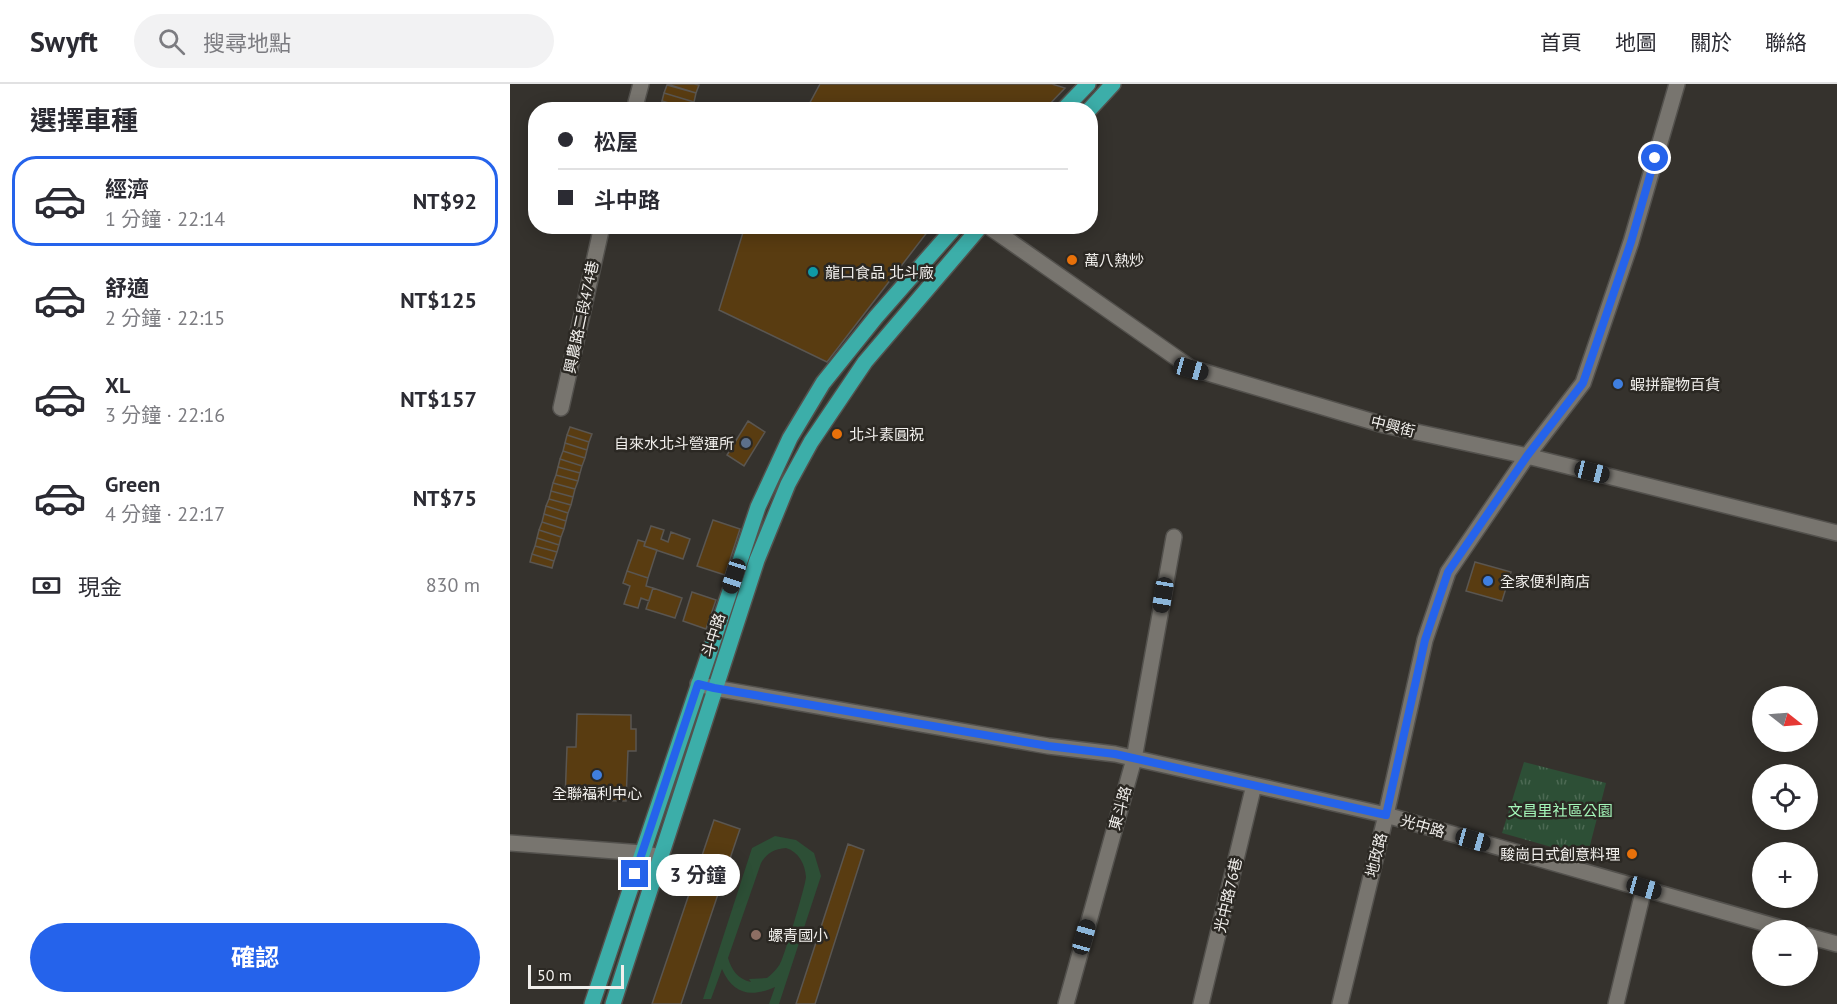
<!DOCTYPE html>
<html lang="zh-TW">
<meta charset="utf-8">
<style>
body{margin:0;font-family:"PT Sans","Noto Sans TC",sans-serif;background:#f2f2f3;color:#2b2b33;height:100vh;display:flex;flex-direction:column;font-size:22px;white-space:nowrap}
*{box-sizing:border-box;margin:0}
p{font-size:20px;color:#7c7c81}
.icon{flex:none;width:33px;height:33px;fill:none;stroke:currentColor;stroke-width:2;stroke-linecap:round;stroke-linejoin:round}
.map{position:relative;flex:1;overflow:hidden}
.drawer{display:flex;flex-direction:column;background:#fff;width:510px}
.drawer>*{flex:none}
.top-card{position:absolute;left:18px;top:18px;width:570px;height:132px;border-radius:24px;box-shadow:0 3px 15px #0003;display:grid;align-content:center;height:132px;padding:0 30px;background:#fff}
.needle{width:39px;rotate:107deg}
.fabs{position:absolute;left:1242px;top:602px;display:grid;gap:12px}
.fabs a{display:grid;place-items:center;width:66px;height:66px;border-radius:50%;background:#fff;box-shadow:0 3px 15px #0003;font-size:30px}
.scale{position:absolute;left:18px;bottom:15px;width:96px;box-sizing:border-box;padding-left:6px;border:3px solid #f1efec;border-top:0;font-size:16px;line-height:21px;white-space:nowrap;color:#f1efec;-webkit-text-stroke:4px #2b2823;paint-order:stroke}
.end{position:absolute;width:27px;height:27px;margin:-14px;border:8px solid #2563eb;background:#fff;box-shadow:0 0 0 3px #fff}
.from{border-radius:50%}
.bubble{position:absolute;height:42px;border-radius:21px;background:#fff;box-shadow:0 3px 15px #0003;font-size:20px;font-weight:700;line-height:42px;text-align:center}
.car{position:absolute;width:18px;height:36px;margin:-18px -9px;border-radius:8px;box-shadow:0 0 4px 2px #0007;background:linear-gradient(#222 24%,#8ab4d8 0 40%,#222 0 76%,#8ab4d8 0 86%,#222 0)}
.top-card b{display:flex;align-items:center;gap:21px;height:57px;font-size:22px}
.top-card b+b{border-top:2px solid #e1e1e2}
.top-card i{width:15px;height:15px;background:#2b2b33}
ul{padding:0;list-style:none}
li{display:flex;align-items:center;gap:18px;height:90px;margin:0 12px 9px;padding:0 18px;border:3px solid transparent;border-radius:24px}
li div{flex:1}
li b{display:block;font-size:22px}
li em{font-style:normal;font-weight:700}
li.current{border-color:#2563eb}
li>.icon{width:54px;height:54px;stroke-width:1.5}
h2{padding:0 30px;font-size:27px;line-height:72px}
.pay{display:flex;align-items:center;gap:15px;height:66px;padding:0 30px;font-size:22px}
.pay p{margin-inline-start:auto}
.button{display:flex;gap:12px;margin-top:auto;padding:12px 30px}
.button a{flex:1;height:69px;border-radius:36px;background:#2563eb;color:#fff;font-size:24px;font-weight:700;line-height:69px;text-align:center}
header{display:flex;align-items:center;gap:36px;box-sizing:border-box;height:84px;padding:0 30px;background:#fff;border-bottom:2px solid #e1e1e2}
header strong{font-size:28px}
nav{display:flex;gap:33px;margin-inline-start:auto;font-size:21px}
.search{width:420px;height:54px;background:#f2f2f3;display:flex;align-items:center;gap:15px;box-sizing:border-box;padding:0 21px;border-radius:33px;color:#7c7c81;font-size:22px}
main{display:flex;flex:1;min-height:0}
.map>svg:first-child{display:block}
.grass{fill:#2d4f36;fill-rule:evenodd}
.park{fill:url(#park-tufts)}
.building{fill:#593c11;stroke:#5a5651;stroke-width:1.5}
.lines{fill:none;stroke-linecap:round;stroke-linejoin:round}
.minor-casing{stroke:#53514d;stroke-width:18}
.major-casing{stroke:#53514d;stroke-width:18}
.minor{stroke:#78756f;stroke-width:15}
.major{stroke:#3caea9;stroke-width:15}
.route{stroke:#2563eb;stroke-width:8}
.food-dot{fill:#e8710a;stroke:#2b2823;stroke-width:2}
.culture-dot{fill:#0f9aa8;stroke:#2b2823;stroke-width:2}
.shop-dot{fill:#3f7fe0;stroke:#2b2823;stroke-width:2}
.service-dot{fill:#5c6f8a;stroke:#2b2823;stroke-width:2}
.education-dot{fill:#8d6e63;stroke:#2b2823;stroke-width:2}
.labels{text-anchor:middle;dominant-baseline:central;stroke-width:5;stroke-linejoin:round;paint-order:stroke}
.poi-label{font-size:15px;fill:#f1efec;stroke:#2b2823;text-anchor:start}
.street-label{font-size:15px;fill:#f1efec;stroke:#2b2823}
.park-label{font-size:15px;fill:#a4f7b9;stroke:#2b2823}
</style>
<header>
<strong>Swyft</strong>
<div class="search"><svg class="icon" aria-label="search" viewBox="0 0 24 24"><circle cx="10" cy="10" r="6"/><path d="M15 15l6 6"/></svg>搜尋地點</div>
<nav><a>首頁</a><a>地圖</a><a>關於</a><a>聯絡</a></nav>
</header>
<main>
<section class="drawer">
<h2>選擇車種</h2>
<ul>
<li class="current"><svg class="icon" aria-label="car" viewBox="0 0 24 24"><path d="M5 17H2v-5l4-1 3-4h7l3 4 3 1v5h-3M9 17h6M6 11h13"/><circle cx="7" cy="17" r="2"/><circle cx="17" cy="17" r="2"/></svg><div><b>經濟</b><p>1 分鐘 · 22:14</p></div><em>NT$92</em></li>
<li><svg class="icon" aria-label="car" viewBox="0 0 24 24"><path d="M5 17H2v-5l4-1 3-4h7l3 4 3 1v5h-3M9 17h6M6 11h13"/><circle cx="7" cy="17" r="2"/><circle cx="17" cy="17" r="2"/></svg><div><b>舒適</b><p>2 分鐘 · 22:15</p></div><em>NT$125</em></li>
<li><svg class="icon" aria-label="car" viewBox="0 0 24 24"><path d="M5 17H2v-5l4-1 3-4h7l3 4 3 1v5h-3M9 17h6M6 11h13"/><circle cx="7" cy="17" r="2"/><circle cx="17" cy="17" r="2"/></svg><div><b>XL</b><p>3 分鐘 · 22:16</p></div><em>NT$157</em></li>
<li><svg class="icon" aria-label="car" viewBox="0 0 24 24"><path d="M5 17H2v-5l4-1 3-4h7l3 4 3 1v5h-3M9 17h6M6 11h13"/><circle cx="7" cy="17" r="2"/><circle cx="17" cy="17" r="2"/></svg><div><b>Green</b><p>4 分鐘 · 22:17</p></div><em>NT$75</em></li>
</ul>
<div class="pay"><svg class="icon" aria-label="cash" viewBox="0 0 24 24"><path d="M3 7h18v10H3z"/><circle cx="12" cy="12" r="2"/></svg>現金<p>830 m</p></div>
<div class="button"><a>確認</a></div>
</section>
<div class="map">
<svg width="1327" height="920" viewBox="0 0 1327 920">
<defs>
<pattern id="park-tufts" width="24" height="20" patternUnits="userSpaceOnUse" patternTransform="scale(1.5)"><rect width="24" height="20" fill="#2d4f36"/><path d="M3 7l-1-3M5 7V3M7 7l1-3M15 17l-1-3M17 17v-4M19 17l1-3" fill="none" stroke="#4c6953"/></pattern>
</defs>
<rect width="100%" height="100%" fill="#35322d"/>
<path class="grass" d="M265,752L286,756L304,769L311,792L269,920H259L265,903C240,914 223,910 212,885L201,915H193L242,764ZM276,764C289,768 295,780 296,793C296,800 274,874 270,880C266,886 262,890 257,894L239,895L241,898C228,895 222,887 218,874L251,779C257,769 264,765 276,764Z"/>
<path class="park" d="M1014,678L1096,699L1077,773L992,749Z"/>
<path class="building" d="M157,0H184L189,1L186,9Z
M310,0H542L555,4L534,26H296Z
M157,1L186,9L184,18L154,9Z
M154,9L184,18L182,26L152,17Z
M152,17L181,26L150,25Z
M235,142H422L317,278L209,226Z
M238,337L255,348L234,382L217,371Z
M60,343L82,350L79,358L57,351Z
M57,351L79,358L77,366L55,359Z
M55,359L77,366L75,374L53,367Z
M53,367L75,374L72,382L50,375Z
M50,375L72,382L70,389L48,383Z
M48,383L70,389L68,397L46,391Z
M46,391L68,397L65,405L43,399Z
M43,399L65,405L63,413L41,407Z
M41,407L63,413L61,421L39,415Z
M39,415L61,421L58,429L36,422Z
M36,422L58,429L56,437L34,430Z
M34,430L56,437L54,445L32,438Z
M203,436L230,445L215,491L187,482Z
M32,438L54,445L51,453L29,446Z
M141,442L154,446L151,455L158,458L161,448L180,455L173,475L134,462Z
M29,446L51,453L49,461L27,454Z
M27,454L49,461L47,468L25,462Z
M128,456L135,458L134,462L147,466L138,494L117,487Z
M25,462L47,468L44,477L22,470Z
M22,470L44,477L42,484L20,478Z
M965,478L1001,488L992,517L956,507Z
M117,487L138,494L136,502L143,504L139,517L131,514L128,524L114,520L120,502L113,499Z
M143,504L172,514L165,534L136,525Z
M182,508L206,516L196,545L173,537Z
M67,630L121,631V645H126V667H118L116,717L55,716L57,663H66Z
M204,736L230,745L171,920H142Z
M338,760L354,766L305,920H286Z"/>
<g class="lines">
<g class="minor-casing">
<path id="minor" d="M124,26L131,0
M478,142L681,284L874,341L1017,372L1327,449
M51,324L92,142
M188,600L204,604L538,662L605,670L744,701L876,731L1278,846
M0,759L132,769L151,773
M1298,852L1327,860
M556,920L624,675L664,453
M691,920L744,701
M830,920L876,731L915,556L938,488L1017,372L1073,299L1121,158L1167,0
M1106,920L1134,804"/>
</g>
<g class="major-casing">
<path id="major" d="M553,26L578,0
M579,26L603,0
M82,920L248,423L280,354L313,299L366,233L446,142
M103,920L247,476L278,400L301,358L355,278L471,142"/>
</g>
<use href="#minor" class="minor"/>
<use href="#major" class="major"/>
</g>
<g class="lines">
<path class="route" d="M125,790L188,600L204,604L538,662L605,670L876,731L915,556L938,488L1017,372L1073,299L1121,158L1145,74"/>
</g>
<g class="food-dot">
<circle cx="562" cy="176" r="6"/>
<circle cx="327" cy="350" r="6"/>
<circle cx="1122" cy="770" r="6"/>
</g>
<circle class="culture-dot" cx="303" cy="188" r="6"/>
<g class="shop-dot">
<circle cx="1108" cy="300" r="6"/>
<circle cx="978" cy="497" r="6"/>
<circle cx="87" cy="691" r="6"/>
</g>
<circle class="service-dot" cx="236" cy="359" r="6"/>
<circle class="education-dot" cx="246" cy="851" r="6"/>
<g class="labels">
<g class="poi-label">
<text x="574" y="176">萬八熱炒</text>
<text x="315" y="188">龍口食品 北斗廠</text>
<text x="1120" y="300">蝦拼寵物百貨</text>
<text x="339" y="350">北斗素圓祝</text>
<text x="224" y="359" text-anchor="end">自來水北斗營運所</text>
<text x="990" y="497">全家便利商店</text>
<text x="87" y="709" text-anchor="middle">全聯福利中心</text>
<text x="1110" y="770" text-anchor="end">駿崗日式創意料理</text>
<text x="258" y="851">螺青國小</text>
</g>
<g class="street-label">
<text transform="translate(71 233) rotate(-78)">興農路二段474巷</text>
<text transform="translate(883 342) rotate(14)">中興街</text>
<text transform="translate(203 551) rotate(-72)">斗中路</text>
<text transform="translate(610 724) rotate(-74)">東斗路</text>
<text transform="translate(913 742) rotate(16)">光中路</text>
<text transform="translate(866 771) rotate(-76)">地政路</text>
<text transform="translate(718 811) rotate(-77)">光中路76巷</text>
</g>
<g class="park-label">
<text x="1050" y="726">文昌里社區公園</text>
</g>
</g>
</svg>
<div class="fabs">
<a><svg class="needle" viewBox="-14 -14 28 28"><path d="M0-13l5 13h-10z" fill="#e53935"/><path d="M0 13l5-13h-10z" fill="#7c7c81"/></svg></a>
<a><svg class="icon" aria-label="locate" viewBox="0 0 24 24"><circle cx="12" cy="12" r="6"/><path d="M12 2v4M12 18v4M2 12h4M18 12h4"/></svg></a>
<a>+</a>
<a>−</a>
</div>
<div class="scale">50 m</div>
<i class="end from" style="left:1145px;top:74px"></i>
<i class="end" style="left:125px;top:790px"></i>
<div class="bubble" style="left:146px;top:770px;width:84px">3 分鐘</div>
<i class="car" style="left:681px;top:285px;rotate:106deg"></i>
<i class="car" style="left:1082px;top:388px;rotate:104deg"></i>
<i class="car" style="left:224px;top:492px;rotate:198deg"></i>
<i class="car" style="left:653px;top:511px;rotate:189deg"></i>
<i class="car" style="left:963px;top:756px;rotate:106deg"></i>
<i class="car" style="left:1134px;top:804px;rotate:106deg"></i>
<i class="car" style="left:574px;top:853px;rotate:16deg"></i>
<div class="top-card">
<b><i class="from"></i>松屋</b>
<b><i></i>斗中路</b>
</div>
</div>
</main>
